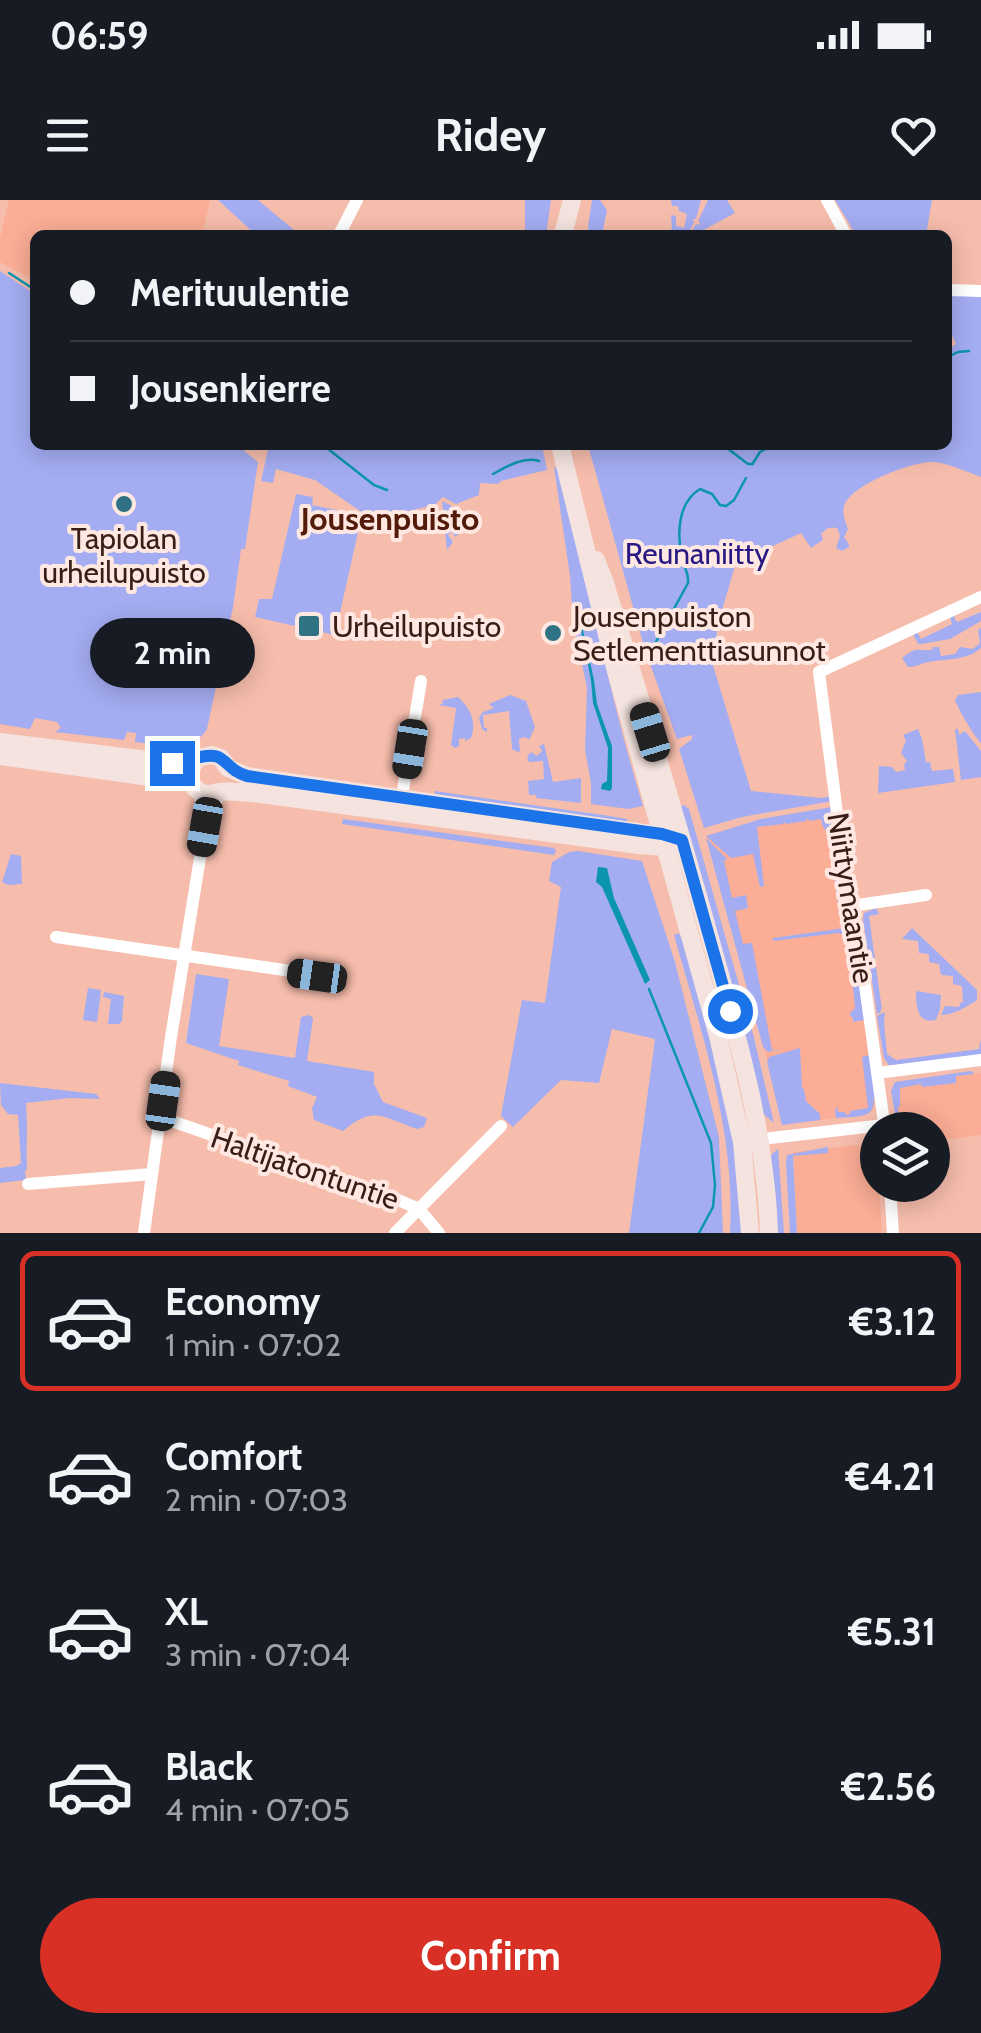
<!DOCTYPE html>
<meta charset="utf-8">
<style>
body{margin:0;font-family:Cabin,sans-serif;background:#20242c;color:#f1f3f6;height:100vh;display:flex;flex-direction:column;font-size:38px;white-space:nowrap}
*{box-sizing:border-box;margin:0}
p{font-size:32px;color:#9ea1a6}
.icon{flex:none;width:55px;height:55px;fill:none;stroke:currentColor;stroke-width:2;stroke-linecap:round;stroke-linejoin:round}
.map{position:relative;height:1033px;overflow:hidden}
.side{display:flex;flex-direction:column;background:#171b24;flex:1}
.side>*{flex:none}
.top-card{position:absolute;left:30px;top:30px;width:922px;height:220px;border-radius:15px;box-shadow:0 5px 25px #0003;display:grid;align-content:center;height:220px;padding:0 40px;background:#171b24}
.controls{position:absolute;left:860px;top:912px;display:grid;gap:20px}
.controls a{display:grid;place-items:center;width:90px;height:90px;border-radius:50%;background:#171b24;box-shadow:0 5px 25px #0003;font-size:50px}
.end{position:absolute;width:45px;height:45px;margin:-22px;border:12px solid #1a73e8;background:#fff;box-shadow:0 0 0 5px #fff}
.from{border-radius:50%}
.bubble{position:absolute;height:70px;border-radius:35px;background:#171b24;box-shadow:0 5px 25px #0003;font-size:32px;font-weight:800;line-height:70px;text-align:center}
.car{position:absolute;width:30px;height:60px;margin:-30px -15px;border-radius:12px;box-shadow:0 0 8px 2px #0007;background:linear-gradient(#222 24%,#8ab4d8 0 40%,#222 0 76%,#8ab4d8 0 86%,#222 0)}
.top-card b{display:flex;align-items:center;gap:35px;height:95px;font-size:38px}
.top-card b+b{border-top:2px solid #363941}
.top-card i{width:25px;height:25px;background:#f1f3f6}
ul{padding:18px 0 0;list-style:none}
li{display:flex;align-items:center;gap:30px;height:140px;margin:0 20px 15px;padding:0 20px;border:5px solid transparent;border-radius:15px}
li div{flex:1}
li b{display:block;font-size:38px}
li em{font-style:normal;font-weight:800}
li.on{border-color:#d93025}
li>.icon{width:90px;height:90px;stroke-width:1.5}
.action{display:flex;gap:20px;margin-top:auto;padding:20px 40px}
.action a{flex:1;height:115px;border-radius:60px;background:#d93025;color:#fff;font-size:40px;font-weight:800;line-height:115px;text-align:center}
.status{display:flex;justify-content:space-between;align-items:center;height:70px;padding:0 50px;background:#171b24;direction:ltr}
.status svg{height:28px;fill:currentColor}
header{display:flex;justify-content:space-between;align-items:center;height:130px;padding:0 40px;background:#171b24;font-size:45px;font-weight:800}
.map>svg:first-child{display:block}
.built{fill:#fbad95}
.green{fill:#a4adf2}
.water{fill:#0b95b1}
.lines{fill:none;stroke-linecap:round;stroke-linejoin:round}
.stream{stroke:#0b95b1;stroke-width:2.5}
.minor{stroke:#fff;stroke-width:12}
.major{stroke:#f4e3de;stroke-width:18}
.route{stroke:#1a73e8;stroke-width:12}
.poi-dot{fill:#2f7283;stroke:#fee8e1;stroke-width:4}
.labels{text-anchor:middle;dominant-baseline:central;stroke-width:8;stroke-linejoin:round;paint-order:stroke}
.poi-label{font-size:30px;fill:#381e16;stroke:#fee8e1;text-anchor:start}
.park-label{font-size:30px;fill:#271884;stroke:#fee8e1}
.street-label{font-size:30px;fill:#381e16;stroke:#fee8e1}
.neighbourhood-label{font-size:32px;font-weight:bold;fill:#531c0a;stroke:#fee8e1}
</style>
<div class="status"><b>06:59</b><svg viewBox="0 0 49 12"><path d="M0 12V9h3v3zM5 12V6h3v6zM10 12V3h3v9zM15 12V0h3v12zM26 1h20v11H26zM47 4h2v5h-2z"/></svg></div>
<header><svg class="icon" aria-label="menu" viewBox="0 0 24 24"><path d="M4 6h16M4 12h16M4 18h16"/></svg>Ridey<svg class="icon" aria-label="heart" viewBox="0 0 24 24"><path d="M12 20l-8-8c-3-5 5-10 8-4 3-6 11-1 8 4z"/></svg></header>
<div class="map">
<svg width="981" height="1033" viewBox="0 0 981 1033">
<rect width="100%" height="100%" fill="#f6bdac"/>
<path class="built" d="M9,0H210L202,35H35V81L0,62V38Z
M832,607L852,727L875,901L873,910L868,914L782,925L742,748L706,636L761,620Z
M981,873V935L933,941L932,930H897L894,896L897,889L905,882Z
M868,944L877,951L878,985H879L882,1033H797L793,952Z"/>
<path class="green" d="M218,0H258L300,35H256Z
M525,0H551L546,35H525Z
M592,0H600L607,10L602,35H590L588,27Z
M671,0H701L696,19H693L694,23L687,35H669L672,28L671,15L676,16V26L684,28L687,14L679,11L678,6H672Z
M708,0H727L735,13L698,33L690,35L696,24L699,25L700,22L698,21Z
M835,0H932L926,35H856Z
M0,71L35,94V245H237L258,262L245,349H241L233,407L207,529C191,555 161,545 135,542L136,533L127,532L124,540L55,532L61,528L57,522L35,518L30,529L0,524Z
M948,94L981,96V277C967,272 950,264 935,262C914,260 850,285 844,306C842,314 846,323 848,329L844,337L849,344V347L842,351L836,348L840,336L838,329C830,326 827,328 821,334L823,340L811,348L801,333L736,363L719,420L712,462L751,591L821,598L832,596V601L742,617L704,628L679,549L692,539V535L677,539L645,450L588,245H753L756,251L768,245H948V150L956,144L948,127Z
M269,245H542L547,270L501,281L498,284L480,283L479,295L456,304L443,297L434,305L380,318L363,313L315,280L276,269L273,283L261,281Z
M554,267L557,268C588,380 609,495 643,606L628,609L591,604V583L585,550L587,488L573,421L570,376Z
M296,294L313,297L312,305L346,312L344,324L359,328L335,435L255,417L259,399H272Z
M442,301L456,308L463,327L456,337L451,332L448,335L453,342L447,350Z
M981,412V421L950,439L921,444H918L913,434L917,432L921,439L952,424L950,417L953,415L957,422Z
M981,428V448C965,462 944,458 924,463C919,465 914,467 908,467L902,458C918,446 914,451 932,450L933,447H939L941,456L955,454L960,447L973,449L980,443L978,430Z
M981,492V543C974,536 958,509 955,500L958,495Z
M510,495L526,501L535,527L529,540L525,537L519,539L520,551L518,552L512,549L509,511L483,515L484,528H487V532L482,529L479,518L483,512L494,508L489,504Z
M458,497C470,508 477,521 471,538L465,541V538L459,539V546L455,548L451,545L456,508L438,505L442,504L443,500Z
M918,529L922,539L926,562H930L932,571L953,569L955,582L878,593L879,566L892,567L896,572L905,570L904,565L907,561L901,553L906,540L903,535Z
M955,529H958L959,535L965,531L981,551V577L961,580Z
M544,544L553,582L581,578V603L536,598V595H529L528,581L544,579L543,561L529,562L527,557L531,552L537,556L542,551L539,546Z
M435,591L610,616L627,619L628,625L434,600Z
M684,605L689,609L753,834L774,923L762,913L678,607Z
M832,607L849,714L840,715L838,706L828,632L823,627L821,619L809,621L808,618L806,621L786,624L784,622L783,624L757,627L764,686L760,687L753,654L731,658L706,636L761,619Z
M343,619L554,648L556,651L554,655L342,624Z
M706,638L727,659L724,661L732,698L746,695L748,708L735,711L743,744L752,743L772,850L780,849L768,852L763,847Z
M578,651L642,661L675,762L719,937L723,1033H629L655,839L612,829L599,883L561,880L513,927L501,916L522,800L545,803L561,687L549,681L552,662L569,652Z
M11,654L21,656L22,684L8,685L2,682Z
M876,708L879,714L869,716L882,810L880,809L881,812L877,814L863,720L864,713Z
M852,727L865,820L853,822V818L849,814L855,808L849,749L847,745L853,742L849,736L838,733L773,741V738Z
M912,728L977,790V800C967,807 953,815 941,815L945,806L959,807L960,803L963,802L962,786L953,784V776L941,775L939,764L929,762V754L919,753L918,741L902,739Z
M679,733L687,750L735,939L745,1033H730C736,931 701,832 674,735Z
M196,774L229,779L219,846L295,858L301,817L309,815L313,818L307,861L374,872V884L383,902L427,918L424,927L417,929C382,917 374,905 343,931L314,920L312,908L317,897L288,886L289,881L238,865L239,861L186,843Z
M88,788L101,790L97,822L83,820Z
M916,791L941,795L940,809L936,820C917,825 916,805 916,791Z
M104,792L124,796L122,821L119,824H108L111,799L103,797Z
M885,812L884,822L887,854L896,860L979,849L981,839V855L890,867L884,858L877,816Z
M800,848L802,888L804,889L806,901L820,914V920L782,925L767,862L769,857Z
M869,855C871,868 880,905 869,913C862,918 845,917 836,918L835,911L837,906L838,912H845L846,915L850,914V911L868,908L862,857Z
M971,871L974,874L956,876V883L922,887L921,884L900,888V906L898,907L899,917L896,920L891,891L895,882Z
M0,883L96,894L100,899L70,898L26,903C28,927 26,946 27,970H25L26,980L0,983V968L16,966L21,963L18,915L8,914L1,905Z
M828,947V953L793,956L797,1033H790L786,963L787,955Z
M778,949L784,1033H774L769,962L771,955Z"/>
<path class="water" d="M580,425L582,426L594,480L597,504L612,546V588L610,591L601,589L602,584L607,581L608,548L593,503L591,480Z
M598,667L607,668L614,698L650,780L645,784L602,687L596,682Z"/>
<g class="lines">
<path class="stream" d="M9,73L35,90
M948,157L958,152L969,151
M323,245L374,285L387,290
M723,245L748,264H753
M753,263L760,252L773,245
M493,274C506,267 524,256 539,261
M651,451L688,383C689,373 685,370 682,359C677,335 677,303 700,289L712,294L720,305L726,306L734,300L746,278
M649,789L711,943L715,985L713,1007L699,1033"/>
<path class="minor" d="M827,0L846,35
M339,35L357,0
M948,90L981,91
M401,602L421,481
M205,627L212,621L218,592
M851,706L926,695
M56,737L333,777
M877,873L981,860
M160,917L396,999L419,1009L439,1033
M885,930L863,771L847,691L819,472L981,397
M754,940L884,925
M28,984L152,974
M890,985L893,1033
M144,1033L171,837L205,627L202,616L200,592
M395,1033L501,926"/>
<path class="major" d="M563,35L572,0
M560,245L616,471L718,836L742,942L750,1033
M596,360L605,383C642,505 679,626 713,749C739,842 766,936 769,1033
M0,542L173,563L212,555L221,558L228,568L247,576L672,637
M0,556L192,583
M196,560C188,571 187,587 203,593C212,596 210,593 219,592C229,590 241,593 252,593L639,645L666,647L673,644"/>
</g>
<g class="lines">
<path class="route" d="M172,563C187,562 209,551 220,558C232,566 230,570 247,576L662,634L682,640L730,811"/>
</g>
<g class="poi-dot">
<circle cx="124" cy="304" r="10"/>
<rect x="297" y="414" width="24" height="24" rx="5"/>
<circle cx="553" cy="433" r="10"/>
</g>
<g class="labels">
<g class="poi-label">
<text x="124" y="338" text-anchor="middle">Tapiolan<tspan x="124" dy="34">urheilupuisto</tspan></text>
<text x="573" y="416">Jousenpuiston<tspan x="573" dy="34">Setlementtiasunnot</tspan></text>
<text x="332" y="426">Urheilupuisto</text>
</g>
<g class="park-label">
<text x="697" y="353">Reunaniitty</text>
</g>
<g class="street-label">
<text transform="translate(851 698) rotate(81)">Niittymaantie</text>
<text transform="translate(305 968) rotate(19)">Haltijatontuntie</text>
</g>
<g class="neighbourhood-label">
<text x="390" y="318">Jousenpuisto</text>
</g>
</g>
</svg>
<div class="controls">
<a><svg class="icon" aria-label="layers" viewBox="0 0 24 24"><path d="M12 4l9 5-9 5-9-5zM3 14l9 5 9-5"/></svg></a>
</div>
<i class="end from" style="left:730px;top:811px"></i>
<i class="end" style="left:172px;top:563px"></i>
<div class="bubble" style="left:90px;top:418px;width:165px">2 min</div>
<i class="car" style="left:650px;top:532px;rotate:343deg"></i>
<i class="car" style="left:410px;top:549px;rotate:189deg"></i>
<i class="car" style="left:205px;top:627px;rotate:190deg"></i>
<i class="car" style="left:317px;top:776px;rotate:278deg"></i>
<i class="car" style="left:163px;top:901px;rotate:8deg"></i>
<div class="top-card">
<b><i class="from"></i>Merituulentie</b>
<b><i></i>Jousenkierre</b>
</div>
</div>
<section class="side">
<ul>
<li class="on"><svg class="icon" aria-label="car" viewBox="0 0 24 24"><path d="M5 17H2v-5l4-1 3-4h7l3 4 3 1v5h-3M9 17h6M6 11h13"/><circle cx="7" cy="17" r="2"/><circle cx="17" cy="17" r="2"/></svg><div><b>Economy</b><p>1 min · 07:02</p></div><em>€3.12</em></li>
<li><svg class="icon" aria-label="car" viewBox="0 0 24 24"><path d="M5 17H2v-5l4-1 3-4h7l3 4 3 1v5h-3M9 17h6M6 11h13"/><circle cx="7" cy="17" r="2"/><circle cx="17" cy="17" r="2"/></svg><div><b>Comfort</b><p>2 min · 07:03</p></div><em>€4.21</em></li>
<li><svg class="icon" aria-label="car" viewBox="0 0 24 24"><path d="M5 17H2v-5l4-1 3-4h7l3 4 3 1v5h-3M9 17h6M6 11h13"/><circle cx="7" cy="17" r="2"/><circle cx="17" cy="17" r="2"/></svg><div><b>XL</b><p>3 min · 07:04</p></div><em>€5.31</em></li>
<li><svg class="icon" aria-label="car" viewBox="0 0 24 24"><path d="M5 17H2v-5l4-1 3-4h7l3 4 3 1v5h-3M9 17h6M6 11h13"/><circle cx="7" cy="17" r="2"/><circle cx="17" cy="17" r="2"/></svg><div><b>Black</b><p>4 min · 07:05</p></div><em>€2.56</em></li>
</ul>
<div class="action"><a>Confirm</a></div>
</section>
